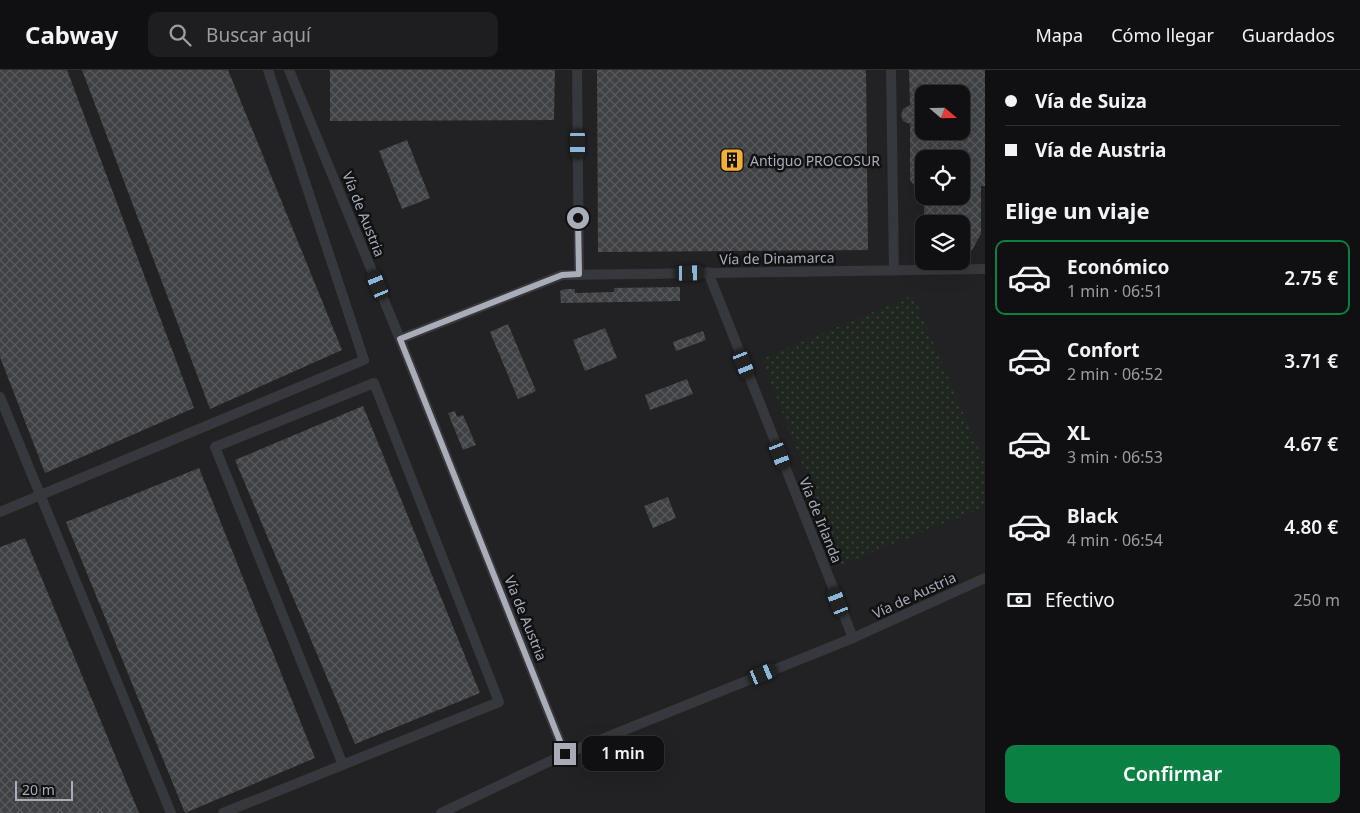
<!DOCTYPE html>
<html lang="es">
<meta charset="utf-8">
<style>
body{margin:0;font-family:"Noto Sans",sans-serif;background:#1e1e20;color:#f1f3f6;height:100vh;display:flex;flex-direction:column;font-size:19px;white-space:nowrap}
*{box-sizing:border-box;margin:0}
p{font-size:16px;color:#9c9d9f}
.icon{flex:none;width:28px;height:28px;fill:none;stroke:currentColor;stroke-width:2;stroke-linecap:round;stroke-linejoin:round}
.map{position:relative;flex:1;overflow:hidden}
.details{display:flex;flex-direction:column;background:#101012;width:375px}
.details>*{flex:none}
.banner{display:grid;align-content:center;height:110px;padding:0 20px;background:#101012}
.needle{width:32px;rotate:110deg}
.controls{position:absolute;left:915px;top:15px;display:grid;gap:10px}
.controls a{display:grid;place-items:center;width:55px;height:55px;border-radius:10px;background:#101012;box-shadow:0 5px 20px #0002,0 0 0 1px #303032;font-size:25px}
.scale{position:absolute;left:15px;bottom:12px;width:58px;box-sizing:border-box;padding-left:5px;border:2px solid #a8adb8;border-top:0;font-size:14px;line-height:18px;white-space:nowrap;color:#a8adb8;-webkit-text-stroke:4px #111113;paint-order:stroke}
.end{position:absolute;width:22px;height:22px;margin:-11px;border:6px solid #a8adb8;background:#111;box-shadow:0 0 0 2px #111}
.from{border-radius:50%}
.bubble{position:absolute;height:35px;border-radius:10px;background:#101012;box-shadow:0 5px 20px #0002,0 0 0 1px #303032;font-size:16px;font-weight:600;line-height:35px;text-align:center}
.car{position:absolute;width:15px;height:30px;margin:-15px -8px;border-radius:6px;box-shadow:0 0 4px 1px #0007;background:linear-gradient(#222 24%,#8ab4d8 0 40%,#222 0 76%,#8ab4d8 0 86%,#222 0)}
.banner b{display:flex;align-items:center;gap:18px;height:48px;font-size:19px}
.banner b+b{border-top:1px solid #303032}
.banner i{width:12px;height:12px;background:#f1f3f6}
ul{padding:0;list-style:none}
li{display:flex;align-items:center;gap:15px;height:75px;margin:0 10px 8px;padding:0 10px;border:2px solid transparent;border-radius:10px}
li div{flex:1}
li b{display:block;font-size:19px}
li em{font-style:normal;font-weight:600}
li.on{border-color:#0b8043}
li>.icon{width:45px;height:45px;stroke-width:1.5}
h2{padding:0 20px;font-size:22px;line-height:60px}
.pay{display:flex;align-items:center;gap:12px;height:55px;padding:0 20px;font-size:19px}
.pay p{margin-inline-start:auto}
.button{display:flex;gap:10px;margin-top:auto;padding:10px 20px}
.button a{flex:1;height:58px;border-radius:10px;background:#0b8043;color:#fff;font-size:20px;font-weight:600;line-height:58px;text-align:center}
header{display:flex;align-items:center;gap:30px;box-sizing:border-box;height:70px;padding:0 25px;background:#101012;border-bottom:1px solid #303032}
header strong{font-size:24px}
nav{display:flex;gap:28px;margin-inline-start:auto;font-size:18px}
.search{width:350px;height:45px;background:#1e1e20;display:flex;align-items:center;gap:12px;box-sizing:border-box;padding:0 18px;border-radius:10px;color:#9c9d9f;font-size:19px}
main{display:flex;flex:1;min-height:0}
.map>svg:first-child{display:block}
.built{fill:#222225;fill-rule:evenodd}
.grass{fill:url(#grass-dots)}
.building{fill:url(#building-cross-hatch);fill-rule:evenodd}
.lines{fill:none;stroke-linecap:round;stroke-linejoin:round}
.service{stroke:#37383d;stroke-width:10}
.route{stroke:#a8adb8;stroke-width:6}
.labels{text-anchor:middle;dominant-baseline:central;stroke-width:5;stroke-linejoin:round;paint-order:stroke}
.poi-label{font-size:14px;fill:#a8adb8;stroke:#111113;text-anchor:start}
.street-label{font-size:14px;fill:#a8adb8;stroke:#111113}
</style>
<header>
<strong>Cabway</strong>
<div class="search"><svg class="icon" aria-label="search" viewBox="0 0 24 24"><circle cx="10" cy="10" r="6"/><path d="M15 15l6 6"/></svg>Buscar aquí</div>
<nav><a>Mapa</a><a>Cómo llegar</a><a>Guardados</a></nav>
</header>
<main>
<div class="map">
<svg width="985" height="743" viewBox="0 0 985 743">
<defs>
<pattern id="grass-dots" width="8" height="8" patternUnits="userSpaceOnUse" patternTransform="scale(1.25)"><rect width="8" height="8" fill="#1e261f"/><path d="M2 2h.1M6 6h.1" fill="none" stroke="#3c433d" stroke-width="1.8" stroke-linecap="round"/></pattern>
<pattern id="building-cross-hatch" width="8" height="8" patternUnits="userSpaceOnUse" patternTransform="scale(1.25)"><rect width="8" height="8" fill="#404145"/><path d="M0 0l8 8M0 8l8-8" fill="none" stroke="#595a5e"/></pattern>
</defs>
<rect width="100%" height="100%" fill="#161618"/>
<path class="built" d="M0,0H985V743H0ZM924,24H961V61H924ZM924,89H961V126H924ZM924,154H961V191H924Z"/>
<path class="grass" d="M913,225L985,394V437L841,495L762,289Z"/>
<path class="building" d="M0,0H67L194,338L45,403L0,287Z
M82,0H228L342,280L210,339Z
M330,0H555L554,50L330,51Z
M597,0H866L868,180L598,182Z
M909,0H985V116H981V164L972,180L964,185L961,186V154H924V126H961V89H924V117L915,116L910,110V54L903,51L901,45L903,39L910,35ZM924,24H961V61H924Z
M407,70L430,128L402,139L379,81Z
M680,217V231L561,233L560,221L565,219H575V223L614,222V218Z
M508,254L536,321L518,329L490,262Z
M605,258L617,288L585,301L573,270Z
M703,261L706,270L676,281L673,272Z
M687,309L693,324L650,340L645,325Z
M363,336L480,623L355,674L235,390Z
M455,341L457,347L463,345L476,375L463,380L448,343Z
M199,398L315,688L185,743L66,452Z
M668,427L676,448L653,458L644,436Z
M25,468L139,743H0V477Z"/>
<g class="lines">
<path class="service" d="M289,0L400,269L565,684L853,568L985,508
M577,0L579,204
M891,0L894,201
M708,202L853,568
M400,269L562,205L985,199
M0,327L171,743
M0,442L364,290L268,0
M223,743L499,632L374,313L215,377L343,695
M441,743L565,684"/>
</g>
<g class="lines">
<path class="route" d="M565,684L400,269L562,205L579,204L578,148"/>
</g>
<defs>
<g id="building-square" transform="scale(1.25)"><rect x="-9" y="-9" width="18" height="18" rx="4" fill="#f2b134" stroke="#111113"/><path d="M-4-6H4V6H1V3H-1V6H-4ZM-2.5-4.3h1.7v1.8h-1.7ZM.8-4.3h1.7v1.8H.8ZM-2.5-1h1.7V.8h-1.7ZM.8-1h1.7V.8H.8Z" fill="#111"/></g>
</defs>
<g fill-rule="evenodd">
<use href="#building-square" x="732" y="90"/>
</g>
<g class="labels">
<g class="poi-label">
<text x="750" y="90">Antiguo PROCOSUR</text>
</g>
<g class="street-label">
<text transform="translate(364 144) rotate(68)">Vía de Austria</text>
<text transform="translate(777 188) rotate(-1)">Vía de Dinamarca</text>
<text transform="translate(821 450) rotate(68)">Vía de Irlanda</text>
<text transform="translate(914 525) rotate(-25)">Vía de Austria</text>
<text transform="translate(526 548) rotate(68)">Vía de Austria</text>
</g>
</g>
</svg>
<div class="controls">
<a><svg class="needle" viewBox="-14 -14 28 28"><path d="M0-13l5 13h-10z" fill="#e53935"/><path d="M0 13l5-13h-10z" fill="#9c9d9f"/></svg></a>
<a><svg class="icon" aria-label="locate" viewBox="0 0 24 24"><circle cx="12" cy="12" r="6"/><path d="M12 2v4M12 18v4M2 12h4M18 12h4"/></svg></a>
<a><svg class="icon" aria-label="layers" viewBox="0 0 24 24"><path d="M12 4l9 5-9 5-9-5zM3 14l9 5 9-5"/></svg></a>
</div>
<div class="scale">20 m</div>
<i class="end from" style="left:578px;top:148px"></i>
<i class="end" style="left:565px;top:684px"></i>
<div class="bubble" style="left:582px;top:666px;width:82px">1 min</div>
<i class="car" style="left:578px;top:74px;rotate:180deg"></i>
<i class="car" style="left:690px;top:203px;rotate:89deg"></i>
<i class="car" style="left:378px;top:215px;rotate:337deg"></i>
<i class="car" style="left:744px;top:294px;rotate:158deg"></i>
<i class="car" style="left:780px;top:385px;rotate:159deg"></i>
<i class="car" style="left:838px;top:532px;rotate:339deg"></i>
<i class="car" style="left:763px;top:604px;rotate:68deg"></i>
</div>
<section class="details">
<div class="banner">
<b><i class="from"></i>Vía de Suiza</b>
<b><i></i>Vía de Austria</b>
</div>
<h2>Elige un viaje</h2>
<ul>
<li class="on"><svg class="icon" aria-label="car" viewBox="0 0 24 24"><path d="M5 17H2v-5l4-1 3-4h7l3 4 3 1v5h-3M9 17h6M6 11h13"/><circle cx="7" cy="17" r="2"/><circle cx="17" cy="17" r="2"/></svg><div><b>Económico</b><p>1 min · 06:51</p></div><em>2.75 €</em></li>
<li><svg class="icon" aria-label="car" viewBox="0 0 24 24"><path d="M5 17H2v-5l4-1 3-4h7l3 4 3 1v5h-3M9 17h6M6 11h13"/><circle cx="7" cy="17" r="2"/><circle cx="17" cy="17" r="2"/></svg><div><b>Confort</b><p>2 min · 06:52</p></div><em>3.71 €</em></li>
<li><svg class="icon" aria-label="car" viewBox="0 0 24 24"><path d="M5 17H2v-5l4-1 3-4h7l3 4 3 1v5h-3M9 17h6M6 11h13"/><circle cx="7" cy="17" r="2"/><circle cx="17" cy="17" r="2"/></svg><div><b>XL</b><p>3 min · 06:53</p></div><em>4.67 €</em></li>
<li><svg class="icon" aria-label="car" viewBox="0 0 24 24"><path d="M5 17H2v-5l4-1 3-4h7l3 4 3 1v5h-3M9 17h6M6 11h13"/><circle cx="7" cy="17" r="2"/><circle cx="17" cy="17" r="2"/></svg><div><b>Black</b><p>4 min · 06:54</p></div><em>4.80 €</em></li>
</ul>
<div class="pay"><svg class="icon" aria-label="cash" viewBox="0 0 24 24"><path d="M3 7h18v10H3z"/><circle cx="12" cy="12" r="2"/></svg>Efectivo<p>250 m</p></div>
<div class="button"><a>Confirmar</a></div>
</section>
</main>
